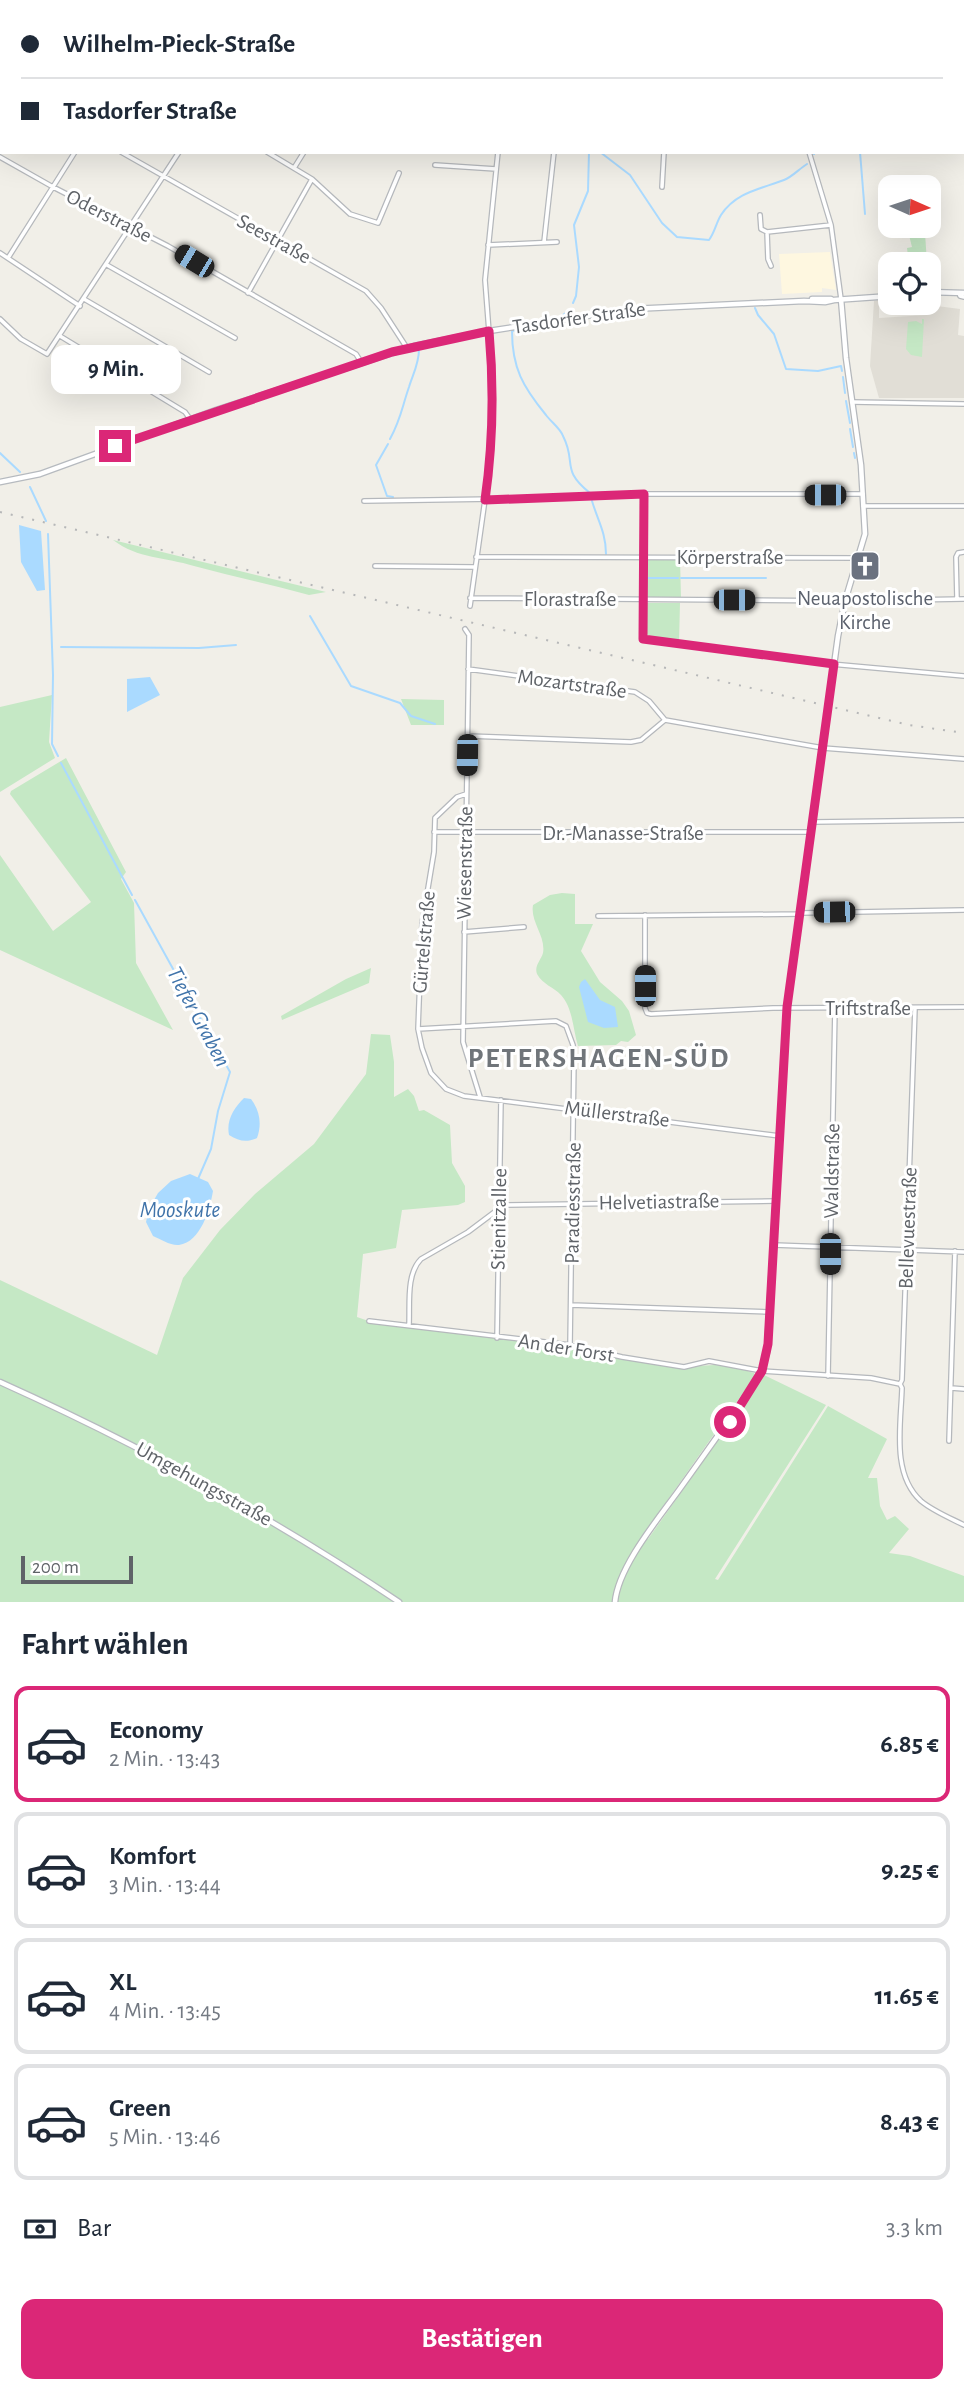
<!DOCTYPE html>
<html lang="de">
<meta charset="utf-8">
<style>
body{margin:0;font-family:"Alegreya Sans",sans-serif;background:#f2f2f3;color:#1f2937;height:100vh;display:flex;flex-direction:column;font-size:26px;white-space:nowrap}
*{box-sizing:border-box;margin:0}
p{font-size:23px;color:#747a83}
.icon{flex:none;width:38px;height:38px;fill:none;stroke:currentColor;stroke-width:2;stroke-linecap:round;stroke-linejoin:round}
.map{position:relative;height:1602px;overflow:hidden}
.drawer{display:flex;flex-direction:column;background:#fff;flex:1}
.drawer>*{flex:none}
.hud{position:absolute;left:0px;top:0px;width:964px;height:154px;box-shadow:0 7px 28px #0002;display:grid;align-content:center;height:154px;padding:0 21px;background:#fff}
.needle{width:46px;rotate:93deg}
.controls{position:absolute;left:878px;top:175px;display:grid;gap:14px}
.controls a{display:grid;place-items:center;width:63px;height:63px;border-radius:14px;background:#fff;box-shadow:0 7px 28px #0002;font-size:35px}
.scale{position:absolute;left:21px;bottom:18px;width:112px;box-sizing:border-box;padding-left:7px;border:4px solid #5f6368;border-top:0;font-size:19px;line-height:24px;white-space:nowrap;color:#5f6368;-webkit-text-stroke:5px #fff;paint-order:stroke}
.end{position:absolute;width:32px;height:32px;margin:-16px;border:9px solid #db2777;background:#fff;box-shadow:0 0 0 4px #fff}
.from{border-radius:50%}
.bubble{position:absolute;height:49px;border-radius:14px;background:#fff;box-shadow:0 7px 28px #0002;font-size:23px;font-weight:700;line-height:49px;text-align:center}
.car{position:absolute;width:21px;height:42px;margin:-21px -10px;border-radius:9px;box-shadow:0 0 5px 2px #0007;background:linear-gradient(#222 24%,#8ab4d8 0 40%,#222 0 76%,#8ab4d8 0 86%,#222 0)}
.hud b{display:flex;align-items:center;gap:24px;height:66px;font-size:26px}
.hud b+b{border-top:2px solid #e0e1e3}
.hud i{width:18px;height:18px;background:#1f2937}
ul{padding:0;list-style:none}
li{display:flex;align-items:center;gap:21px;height:116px;margin:0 14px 10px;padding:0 7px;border:4px solid #e0e1e3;border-radius:14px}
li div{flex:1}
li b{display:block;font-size:26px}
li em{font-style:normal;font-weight:700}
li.active{border-color:#db2777}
li>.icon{width:63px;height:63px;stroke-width:1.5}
h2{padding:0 21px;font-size:32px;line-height:84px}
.pay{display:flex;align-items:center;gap:18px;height:77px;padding:0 21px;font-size:26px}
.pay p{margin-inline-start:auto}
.button{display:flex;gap:14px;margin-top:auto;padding:14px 21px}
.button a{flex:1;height:80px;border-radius:14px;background:#db2777;color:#fff;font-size:28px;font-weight:700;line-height:80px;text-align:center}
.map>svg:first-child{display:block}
.commercial{fill:#fef7e0}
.education{fill:#e1ded6}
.green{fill:#c5e8c5}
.water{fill:#aadaff}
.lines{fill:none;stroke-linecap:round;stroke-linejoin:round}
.stream{stroke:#aadaff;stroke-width:2}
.minor-casing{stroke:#b5b8bc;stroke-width:6}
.tertiary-casing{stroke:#b5b8bc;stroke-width:7}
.secondary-casing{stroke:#b6babf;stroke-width:7}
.minor{stroke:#fff;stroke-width:3.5}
.tertiary{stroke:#fff;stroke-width:4.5}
.secondary{stroke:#fff;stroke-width:4.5}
.rail{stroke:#b6b7b8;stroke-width:2;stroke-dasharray:2 9;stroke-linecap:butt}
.route{stroke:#db2777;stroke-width:9}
.labels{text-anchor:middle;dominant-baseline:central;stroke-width:6;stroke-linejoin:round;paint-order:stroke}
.street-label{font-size:21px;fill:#5f6368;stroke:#fff}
.worship-label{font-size:21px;fill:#5b616d;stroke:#fff}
.water-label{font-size:23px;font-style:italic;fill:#4174aa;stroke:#fff}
.district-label{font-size:28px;font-weight:bold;letter-spacing:2px;fill:#70757a;stroke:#fff}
</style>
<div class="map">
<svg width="964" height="1602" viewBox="0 0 964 1602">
<rect width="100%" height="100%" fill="#f1efe8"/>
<path class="commercial" d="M830,252L836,290L822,288V292L782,294L779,254Z"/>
<path class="education" d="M929,298H938L937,306L960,309L958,335L964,336V398H879L870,366L874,301L879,300V318L926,315Z"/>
<path class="green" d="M925,233L927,263L909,264L907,248L912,247L909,235Z
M922,319H924L922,357L911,355L906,349L908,322L916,321L922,324Z
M113,540L326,592L309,595C271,585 232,576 194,566C165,557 138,559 113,540Z
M680,558L681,598L644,599V559Z
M644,603H680L679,642C643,638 643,640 644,603Z
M52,695L49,742L55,758L0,792V707Z
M401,699L444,700V725H411Z
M66,758L126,872L121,879L134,903L136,963L173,1030L0,950V855L53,931L91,902L10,794L11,791Z
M562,893L575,894V924H593L581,951L600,982L622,1001L629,1011L636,1035L628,1042L621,1041L616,1045L578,1046C573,1030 573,1008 561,995C554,987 543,985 537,974C534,966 541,960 543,953C546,936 530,922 533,905L550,895Z
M371,968L369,983L282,1020L281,1016L346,979Z
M371,1034L390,1035L394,1062V1097L408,1089L414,1096L419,1111L424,1110L450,1125L452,1163L465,1186V1202L458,1205L402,1210L396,1248L363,1254L357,1317L380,1325L414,1327L565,1347L674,1367C688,1369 700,1365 714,1365C728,1365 741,1369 754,1373L755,1376L643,1535L648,1539L727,1428L740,1413L742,1406L764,1375L826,1405L715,1579L718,1580L828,1406L887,1439L868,1478H877L880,1506L887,1520L895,1516L909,1529L889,1553L910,1556L964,1576V1602H0V1280L157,1355L183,1278L220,1230L255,1194L314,1144L366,1074Z"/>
<path class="water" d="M19,525L41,531L45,590L37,591L21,562Z
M150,677L160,695L127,712V679Z
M585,979L600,1000L615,1007L618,1027L604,1028L588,1022L579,987L581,982Z
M244,1098L251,1099C260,1111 262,1124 257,1138C246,1143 239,1141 229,1135C226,1120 234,1108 244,1098Z
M190,1174L208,1182L213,1191C210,1209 201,1242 179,1245C171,1246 160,1239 153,1236L146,1222L149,1209L158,1193L171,1181Z"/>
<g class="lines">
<path class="stream" d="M564,0L565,2
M388,2L389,0
M413,2V0
M442,2V0
M904,2L905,0
M948,2L950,0
M962,86L964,88
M600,152L630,175L662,223L677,237L709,240C715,232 716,223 721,215C736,192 761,189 784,180C792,177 799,169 807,164
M860,152L865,214
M814,154L815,152
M573,303L576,296L579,267L574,225L588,191L589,152
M755,308L758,315L774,334L786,369L818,371L841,366L842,371
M563,315L571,309
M534,327L564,322
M527,328L512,331C512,368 523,387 546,415C551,422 560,428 563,436C577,463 560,469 590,493
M843,377L845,393
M846,401L850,423
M850,429L853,447
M390,439C401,419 402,407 409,387C413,374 419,364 419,349
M388,444L376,465L387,496L393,497
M0,453L20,472
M854,453L855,458
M30,487L46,521
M592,501C598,521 606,533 606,554
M48,534L53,675L52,744L58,756
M645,578H678
M681,578H766
M310,616L351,686L400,703L411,716L435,724
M61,647L199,648L236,645
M61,763L132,895
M135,900L230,1072L218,1111L211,1149L198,1179"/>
<g class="minor-casing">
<path id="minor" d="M1,0L3,2
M76,0L78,2
M210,0L214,2
M247,0L248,2
M782,0V2
M835,0L838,2
M70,2L72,0
M84,2L87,0
M172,2L173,0
M269,2L270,0
M515,2V0
M653,2L654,0
M962,22L964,21
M0,35L2,34
M0,81L2,82
M0,149L2,147
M121,152L366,291L381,308L407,348
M267,152L312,179L350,214L378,223L399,173
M809,152L831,225L841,299
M0,157L53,187L168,246L356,354L361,362
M435,165L496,169
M294,168L304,152
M662,187L664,152
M760,215L761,229L767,232
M544,242L554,152
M488,245L557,242
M0,253L80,306
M8,258L75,152
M107,265L235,338
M771,266L768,259L767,232L831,225
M248,293L312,179
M959,293L960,296L964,297
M84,299L209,372
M0,319L21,339L47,354L179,152
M60,336L185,412L190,419
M852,402L964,404
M644,494L643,639L831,664L964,676
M364,501L560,498L624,494H863
M863,506H964
M476,557L857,558
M375,566L474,567
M470,598L850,601L964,599
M957,599L956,557L958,553L964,552
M470,606L490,464L492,371L485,280L498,152
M465,629L469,635L463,1042L480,1097
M468,669L635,692L649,701L665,720
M665,720L823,748L964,759
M468,736L631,742L641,740L665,720
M466,794L457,797L435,818L434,852L422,924L418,1029L422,1048L431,1073L446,1089L464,1096L780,1136
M813,822L964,820
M434,832H812
M801,913L964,910
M645,915V1008L647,1013L651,1014L773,1008L964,1007
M598,916L801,914
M464,932L524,927
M915,1008L902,1380L900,1384L902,1388C901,1424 891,1474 921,1501C933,1511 950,1518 964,1525
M418,1029L556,1021L566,1026L573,1045L574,1058L570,1345
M774,1245L964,1252
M571,1305L770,1312
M369,1321L570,1345L622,1357L684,1367L709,1361L762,1371L871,1378L900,1384
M409,1325C410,1304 406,1274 421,1259L468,1232L504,1205L776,1201
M497,1338L501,1100
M828,1376L835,1008
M951,1388L964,1389
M949,1441L955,1251"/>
</g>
<g class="tertiary-casing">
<path id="tertiary" d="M726,1425L735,1417L740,1404
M615,1602C618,1567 658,1519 679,1490C707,1451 734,1413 761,1374L767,1352L787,1008L838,636L845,601L865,534L861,465L846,358L841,299"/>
</g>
<g class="secondary-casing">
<path id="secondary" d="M929,292L964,293
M812,299H831
M0,482L40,474L216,410L414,346L489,331L632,309L804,301L825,302L834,300L891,296
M0,1382C140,1445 272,1517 399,1602"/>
</g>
<use href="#minor" class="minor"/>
<use href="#tertiary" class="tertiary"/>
<use href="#secondary" class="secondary"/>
<path class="rail" d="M0,512L909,725L964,733"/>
</g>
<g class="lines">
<path class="route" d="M115,446L392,352L489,331C494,387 493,444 485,500L644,494L643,639L834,664L787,1007L768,1344L762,1371L730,1422"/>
</g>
<defs>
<g id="church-square" transform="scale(1.575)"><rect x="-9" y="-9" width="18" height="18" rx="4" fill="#6b7280" stroke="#fff"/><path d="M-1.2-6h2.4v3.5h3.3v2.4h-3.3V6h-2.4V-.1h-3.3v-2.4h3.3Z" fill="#fff"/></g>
</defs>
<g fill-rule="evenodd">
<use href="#church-square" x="865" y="566"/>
</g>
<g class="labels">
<g class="street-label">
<text transform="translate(109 216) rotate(27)">Oderstraße</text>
<text transform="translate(274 239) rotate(29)">Seestraße</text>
<text transform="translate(579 318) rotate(-8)">Tasdorfer Straße</text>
<text x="730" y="557">Körperstraße</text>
<text x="570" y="599">Florastraße</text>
<text transform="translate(572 684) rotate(8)">Mozartstraße</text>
<text x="623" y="833">Dr.-Manasse-Straße</text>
<text transform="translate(465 863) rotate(-89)">Wiesenstraße</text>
<text transform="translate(424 942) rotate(-85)">Gürtelstraße</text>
<text x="868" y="1008">Triftstraße</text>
<text transform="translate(617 1114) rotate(7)">Müllerstraße</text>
<text transform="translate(832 1171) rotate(-89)">Waldstraße</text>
<text transform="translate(659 1202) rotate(-1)">Helvetiastraße</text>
<text transform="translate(573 1203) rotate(-89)">Paradiesstraße</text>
<text transform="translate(499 1219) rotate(-89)">Stienitzallee</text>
<text transform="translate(908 1228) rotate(-88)">Bellevuestraße</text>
<text transform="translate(566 1348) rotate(9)">An der Forst</text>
<text transform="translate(204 1484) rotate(29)">Umgehungsstraße</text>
</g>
<g class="worship-label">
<text x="865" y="598">Neuapostolische<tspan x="865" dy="24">Kirche</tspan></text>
</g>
<g class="water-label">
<text transform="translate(198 1017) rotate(62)">Tiefer Graben</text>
<text x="180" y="1210">Mooskute</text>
</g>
<g class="district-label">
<text x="599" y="1059">PETERSHAGEN-SÜD</text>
</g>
</g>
</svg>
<div class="controls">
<a><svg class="needle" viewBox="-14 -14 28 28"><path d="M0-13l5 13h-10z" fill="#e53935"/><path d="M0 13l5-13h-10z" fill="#747a83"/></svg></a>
<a><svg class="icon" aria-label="locate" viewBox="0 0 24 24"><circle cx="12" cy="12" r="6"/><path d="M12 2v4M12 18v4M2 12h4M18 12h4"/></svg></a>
</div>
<div class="scale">200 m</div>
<i class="end from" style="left:730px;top:1422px"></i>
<i class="end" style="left:115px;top:446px"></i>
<div class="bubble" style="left:51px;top:345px;width:130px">9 Min.</div>
<i class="car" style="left:194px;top:261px;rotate:301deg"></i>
<i class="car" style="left:825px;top:495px;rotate:270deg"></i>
<i class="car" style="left:734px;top:600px;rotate:90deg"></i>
<i class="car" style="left:467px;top:755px;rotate:181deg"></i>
<i class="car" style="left:834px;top:912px;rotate:269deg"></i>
<i class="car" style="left:645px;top:986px;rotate:0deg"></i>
<i class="car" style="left:830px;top:1254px;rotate:180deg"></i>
<div class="hud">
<b><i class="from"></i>Wilhelm-Pieck-Straße</b>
<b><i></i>Tasdorfer Straße</b>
</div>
</div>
<section class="drawer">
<h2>Fahrt wählen</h2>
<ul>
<li class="active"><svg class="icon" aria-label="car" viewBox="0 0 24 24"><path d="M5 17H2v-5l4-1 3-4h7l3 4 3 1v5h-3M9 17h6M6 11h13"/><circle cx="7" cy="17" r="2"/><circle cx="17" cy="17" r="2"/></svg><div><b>Economy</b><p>2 Min. · 13:43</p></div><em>6.85 €</em></li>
<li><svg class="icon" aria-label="car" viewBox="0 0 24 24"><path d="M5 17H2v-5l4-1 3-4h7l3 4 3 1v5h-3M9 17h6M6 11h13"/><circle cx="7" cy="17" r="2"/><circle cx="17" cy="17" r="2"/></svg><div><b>Komfort</b><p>3 Min. · 13:44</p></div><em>9.25 €</em></li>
<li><svg class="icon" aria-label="car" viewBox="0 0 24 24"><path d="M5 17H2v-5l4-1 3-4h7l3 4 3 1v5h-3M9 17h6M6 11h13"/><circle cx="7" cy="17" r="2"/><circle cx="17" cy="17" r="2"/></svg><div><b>XL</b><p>4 Min. · 13:45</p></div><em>11.65 €</em></li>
<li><svg class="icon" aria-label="car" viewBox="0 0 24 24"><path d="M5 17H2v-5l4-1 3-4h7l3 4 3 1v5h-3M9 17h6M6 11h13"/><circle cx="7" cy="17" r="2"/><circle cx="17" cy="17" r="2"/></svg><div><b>Green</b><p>5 Min. · 13:46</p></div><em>8.43 €</em></li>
</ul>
<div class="pay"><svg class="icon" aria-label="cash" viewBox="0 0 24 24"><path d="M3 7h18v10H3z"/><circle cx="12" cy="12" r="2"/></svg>Bar<p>3.3 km</p></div>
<div class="button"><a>Bestätigen</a></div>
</section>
